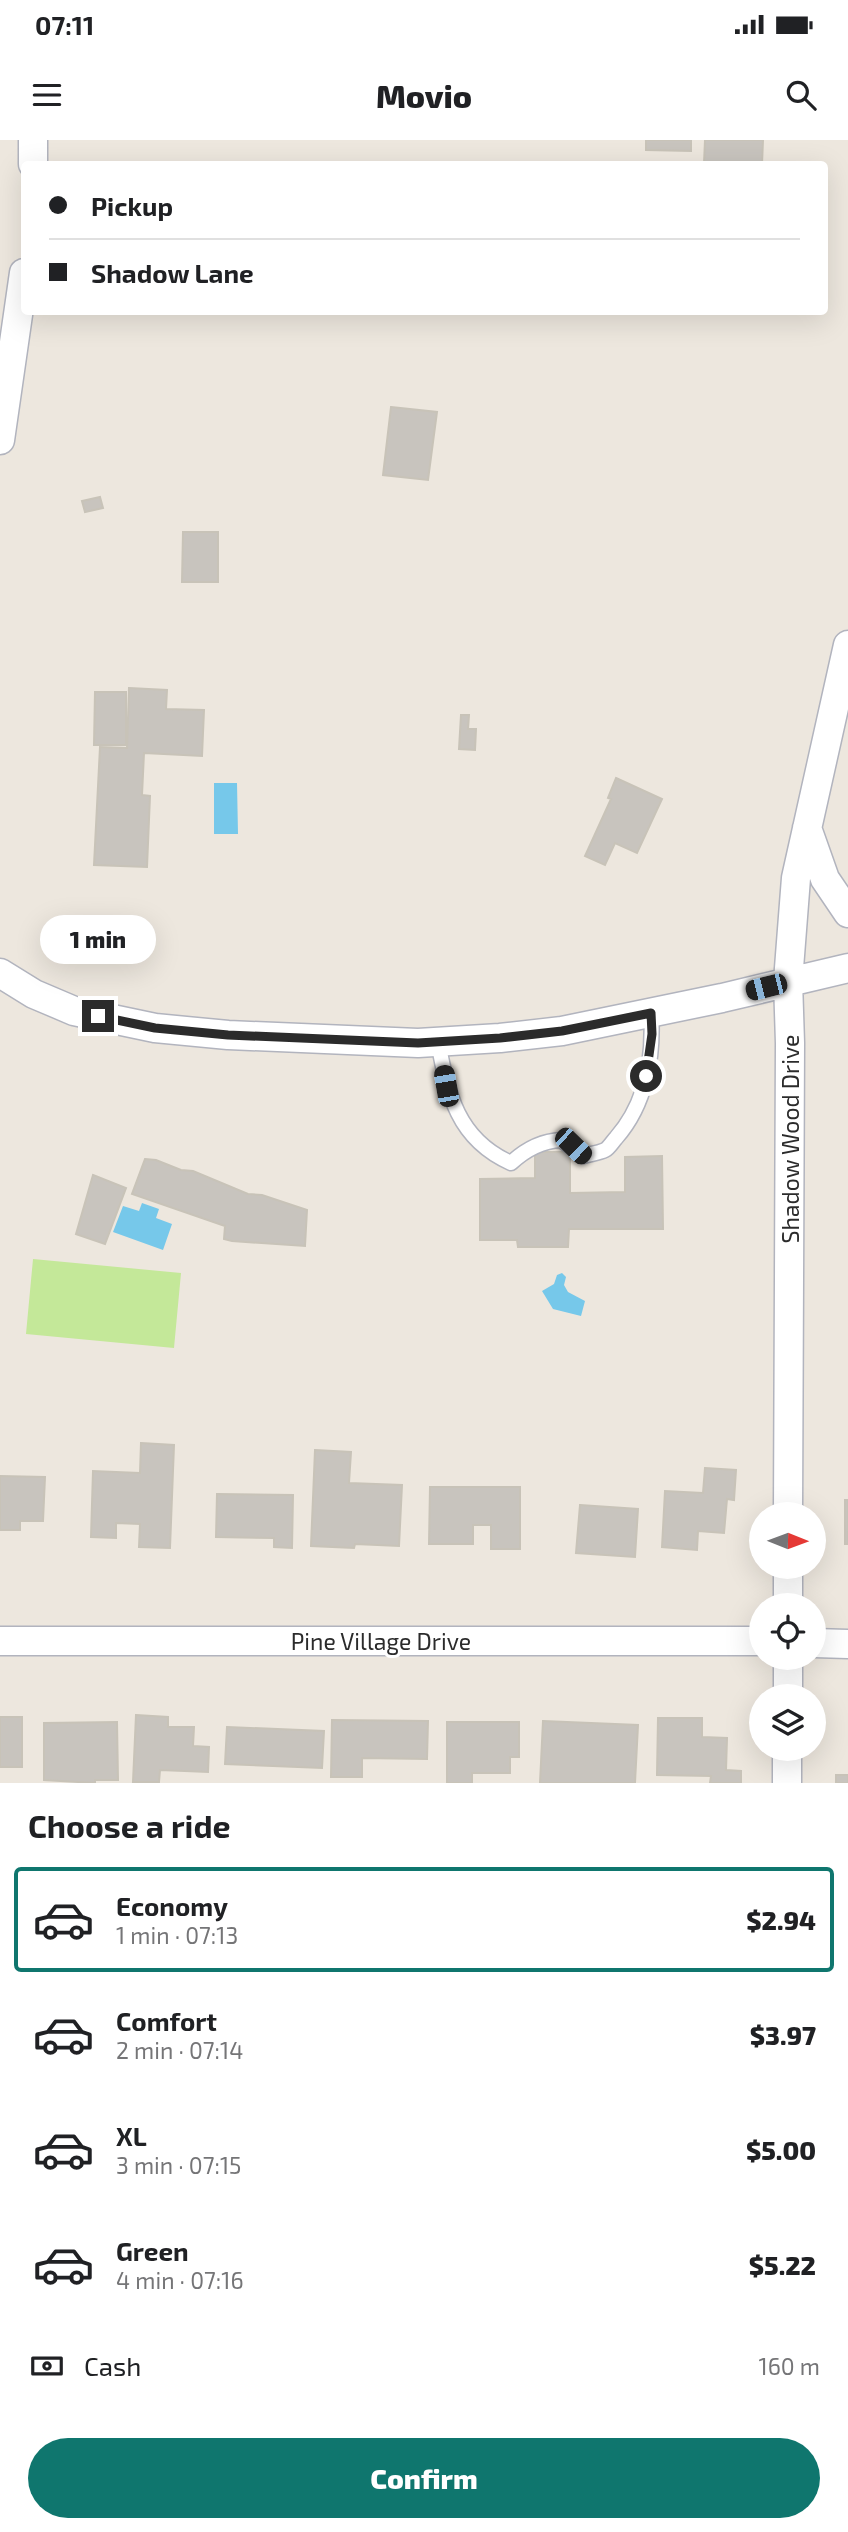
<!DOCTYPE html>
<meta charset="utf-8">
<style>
body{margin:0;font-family:"Exo 2",sans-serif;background:#f6f6f6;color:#202124;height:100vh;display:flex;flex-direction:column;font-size:26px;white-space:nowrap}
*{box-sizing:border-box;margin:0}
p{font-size:23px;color:#757577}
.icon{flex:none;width:38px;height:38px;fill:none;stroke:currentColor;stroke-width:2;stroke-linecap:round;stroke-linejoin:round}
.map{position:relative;height:1643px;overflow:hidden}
.drawer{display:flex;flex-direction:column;background:#fff;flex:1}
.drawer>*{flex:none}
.guide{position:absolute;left:21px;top:21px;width:807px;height:154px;border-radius:7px;box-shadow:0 7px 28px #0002;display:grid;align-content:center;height:154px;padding:0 28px;background:#fff}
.needle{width:46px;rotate:91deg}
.tools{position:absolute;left:749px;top:1362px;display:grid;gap:14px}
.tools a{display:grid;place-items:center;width:77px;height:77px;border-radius:50%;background:#fff;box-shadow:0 7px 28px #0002;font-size:35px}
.end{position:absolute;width:32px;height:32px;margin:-16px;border:9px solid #2b2b2b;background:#fff;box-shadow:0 0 0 4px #fff}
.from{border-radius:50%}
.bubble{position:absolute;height:49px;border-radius:24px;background:#fff;box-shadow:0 7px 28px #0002;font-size:23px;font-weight:800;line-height:49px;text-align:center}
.car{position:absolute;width:21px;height:42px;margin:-21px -10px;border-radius:9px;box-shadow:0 0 5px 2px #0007;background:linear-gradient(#222 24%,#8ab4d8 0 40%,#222 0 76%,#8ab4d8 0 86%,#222 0)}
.guide b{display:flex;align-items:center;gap:24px;height:66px;font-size:26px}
.guide b+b{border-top:2px solid #e0e0e0}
.guide i{width:18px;height:18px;background:#202124}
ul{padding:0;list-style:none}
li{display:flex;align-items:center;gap:21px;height:105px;margin:0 14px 10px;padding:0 14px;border:4px solid transparent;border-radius:7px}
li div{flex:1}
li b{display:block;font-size:26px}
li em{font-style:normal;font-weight:800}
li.selected{border-color:#0f766e}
li>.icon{width:63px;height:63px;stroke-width:1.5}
h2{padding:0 28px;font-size:32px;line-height:84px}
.pay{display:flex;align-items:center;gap:18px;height:77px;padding:0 28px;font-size:26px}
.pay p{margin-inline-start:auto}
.action{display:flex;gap:14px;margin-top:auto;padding:14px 28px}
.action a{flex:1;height:80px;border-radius:42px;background:#0f766e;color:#fff;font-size:28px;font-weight:800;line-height:80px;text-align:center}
.status{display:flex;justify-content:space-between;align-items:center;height:49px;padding:0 35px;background:#fff;direction:ltr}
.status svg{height:19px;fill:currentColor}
header{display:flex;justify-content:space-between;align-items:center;height:91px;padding:0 28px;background:#fff;font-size:32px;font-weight:800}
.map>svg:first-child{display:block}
.pitch{fill:#c4e899}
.water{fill:#76c8ea}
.building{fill:#c8c4be;stroke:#c8c3b8;stroke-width:2}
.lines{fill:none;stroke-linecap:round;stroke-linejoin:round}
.service-casing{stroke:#b2b4be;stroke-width:17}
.minor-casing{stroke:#b2b4be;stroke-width:31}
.service{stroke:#fff;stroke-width:14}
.minor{stroke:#fff;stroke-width:28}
.route{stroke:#2b2b2b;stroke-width:9}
.labels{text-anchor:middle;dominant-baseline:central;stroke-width:6;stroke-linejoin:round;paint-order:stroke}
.street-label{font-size:23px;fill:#2b2b2b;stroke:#fff}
</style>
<div class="status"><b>07:11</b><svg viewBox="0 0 49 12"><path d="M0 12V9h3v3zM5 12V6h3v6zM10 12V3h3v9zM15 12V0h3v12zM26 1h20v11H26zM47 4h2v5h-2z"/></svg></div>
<header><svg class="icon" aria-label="menu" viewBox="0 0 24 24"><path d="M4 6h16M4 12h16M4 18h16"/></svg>Movio<svg class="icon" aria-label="search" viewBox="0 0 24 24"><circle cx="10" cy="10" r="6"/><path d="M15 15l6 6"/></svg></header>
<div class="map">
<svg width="848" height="1643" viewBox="0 0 848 1643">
<rect width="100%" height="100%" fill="#ede7de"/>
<path class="pitch" d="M33,1119L181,1133L174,1208L26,1194Z"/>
<path class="water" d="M214,643H237L238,694H214Z
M142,1063L159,1069L156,1078L172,1084L163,1110L113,1092L123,1066L139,1071Z
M562,1133L566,1137L564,1145L568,1152L585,1161L581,1176L553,1169L542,1151L554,1144L557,1135Z"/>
<path class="building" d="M646,0H691V11L646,10Z
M705,0H763L762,24H704Z
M391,267L437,272L428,340L383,335Z
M100,357L103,368L85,372L82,361Z
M183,392H218V442H182Z
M129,548L167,550L166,569L204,570L202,616L144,613L142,655L150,656L147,727L94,725L100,607L127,608Z
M95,552H126V605H94Z
M461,575H469L468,589H476L475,610L459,609Z
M616,638L662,659L637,713L615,703L605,725L585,716L611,659L608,658Z
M535,1012H570V1053L625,1052V1017L662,1016L663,1089H569L568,1107H518L517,1100H480V1039L535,1038Z
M145,1019L156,1020L181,1030L193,1031L248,1054L262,1055L307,1070L305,1106L232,1101L224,1099L225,1086L132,1054Z
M93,1035L126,1048L105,1104L76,1094Z
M141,1303L174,1305L170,1408L139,1407L140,1384L116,1383V1398L91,1397L93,1331L140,1333Z
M315,1310L351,1312L349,1343L402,1345L399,1406L355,1404L354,1408L311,1406Z
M705,1328L736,1330L734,1360L727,1359L724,1393L698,1391L697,1410L662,1407L665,1351L703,1353Z
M0,1336L45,1337L43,1381H20V1390H0Z
M430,1347H520V1409H491V1385H473V1404H429Z
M217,1354L293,1355L292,1408L274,1407V1398L216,1397Z
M845,1360H848V1404H845Z
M580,1365L638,1369L635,1417L576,1413Z
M136,1575L168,1577V1587H194L193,1606L209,1607L208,1632L160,1630L159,1642H133Z
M0,1577H22V1627H0Z
M658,1578H702V1597L727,1598L726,1630L741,1631V1643H710L711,1636L657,1635Z
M332,1580L428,1581L427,1619L362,1618V1637H331Z
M543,1581L638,1585L635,1643H540Z
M117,1582L118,1640H95V1643L44,1640V1583Z
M447,1582H519V1617H510V1633H472V1643H447Z
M227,1587L324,1591L322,1628L225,1624Z
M836,1635H848V1643H836Z"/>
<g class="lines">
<g class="service-casing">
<path id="service" d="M438,902C448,954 457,999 511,1023C526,1009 541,1001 561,1000L583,1016C590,1014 599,1013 605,1010C609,1008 613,1001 616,998C646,964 654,917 651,872"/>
</g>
<g class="minor-casing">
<path id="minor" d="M33,24V0
M0,300L24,133
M807,688L825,739L848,773
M0,833L34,854L74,871L155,888L228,895L418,903L500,898L562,891L722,858L848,828
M788,1374L790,903L788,841L796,738L848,505
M788,1465V1426
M0,1501H761
M814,1503L848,1504
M788,1556V1517
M787,1643V1608"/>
</g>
<use href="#service" class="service"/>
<use href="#minor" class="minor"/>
</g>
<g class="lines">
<path class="route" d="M98,876L155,888L228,895L418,903L500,898L562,891L651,873L652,894L646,936"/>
</g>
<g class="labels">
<g class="street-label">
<text transform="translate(790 999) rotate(-90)">Shadow Wood Drive</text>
<text x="381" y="1501">Pine Village Drive</text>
</g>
</g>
</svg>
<div class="tools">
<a><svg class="needle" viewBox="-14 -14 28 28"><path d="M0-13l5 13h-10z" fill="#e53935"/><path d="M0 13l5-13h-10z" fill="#757577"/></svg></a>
<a><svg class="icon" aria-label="locate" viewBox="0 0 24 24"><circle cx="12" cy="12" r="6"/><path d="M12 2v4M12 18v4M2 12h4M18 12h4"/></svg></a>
<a><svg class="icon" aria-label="layers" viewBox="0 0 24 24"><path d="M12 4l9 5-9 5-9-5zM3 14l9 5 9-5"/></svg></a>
</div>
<i class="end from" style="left:646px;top:936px"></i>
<i class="end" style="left:98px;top:876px"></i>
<div class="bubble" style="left:40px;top:775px;width:116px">1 min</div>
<i class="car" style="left:766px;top:847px;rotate:256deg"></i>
<i class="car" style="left:446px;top:946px;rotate:350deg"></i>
<i class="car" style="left:573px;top:1006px;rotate:134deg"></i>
<div class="guide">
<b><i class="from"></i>Pickup</b>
<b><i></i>Shadow Lane</b>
</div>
</div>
<section class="drawer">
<h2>Choose a ride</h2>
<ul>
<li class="selected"><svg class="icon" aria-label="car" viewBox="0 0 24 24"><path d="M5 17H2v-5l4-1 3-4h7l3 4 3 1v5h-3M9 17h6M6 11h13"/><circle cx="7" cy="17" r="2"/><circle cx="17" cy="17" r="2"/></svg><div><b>Economy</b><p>1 min · 07:13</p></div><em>$2.94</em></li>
<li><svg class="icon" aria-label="car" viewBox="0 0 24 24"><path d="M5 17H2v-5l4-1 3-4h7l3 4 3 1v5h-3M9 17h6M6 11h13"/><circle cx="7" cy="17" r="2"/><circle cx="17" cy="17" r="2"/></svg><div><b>Comfort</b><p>2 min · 07:14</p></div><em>$3.97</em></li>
<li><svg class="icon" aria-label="car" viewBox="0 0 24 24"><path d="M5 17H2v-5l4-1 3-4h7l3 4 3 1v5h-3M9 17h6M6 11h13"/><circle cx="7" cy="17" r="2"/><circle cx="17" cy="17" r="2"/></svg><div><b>XL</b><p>3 min · 07:15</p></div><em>$5.00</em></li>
<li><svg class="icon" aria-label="car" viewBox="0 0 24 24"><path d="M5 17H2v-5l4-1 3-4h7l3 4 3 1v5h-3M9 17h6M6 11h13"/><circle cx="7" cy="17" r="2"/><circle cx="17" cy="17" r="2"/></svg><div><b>Green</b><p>4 min · 07:16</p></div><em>$5.22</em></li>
</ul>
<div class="pay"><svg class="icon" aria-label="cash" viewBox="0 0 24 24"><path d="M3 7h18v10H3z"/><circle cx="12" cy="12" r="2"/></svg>Cash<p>160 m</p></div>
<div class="action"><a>Confirm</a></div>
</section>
